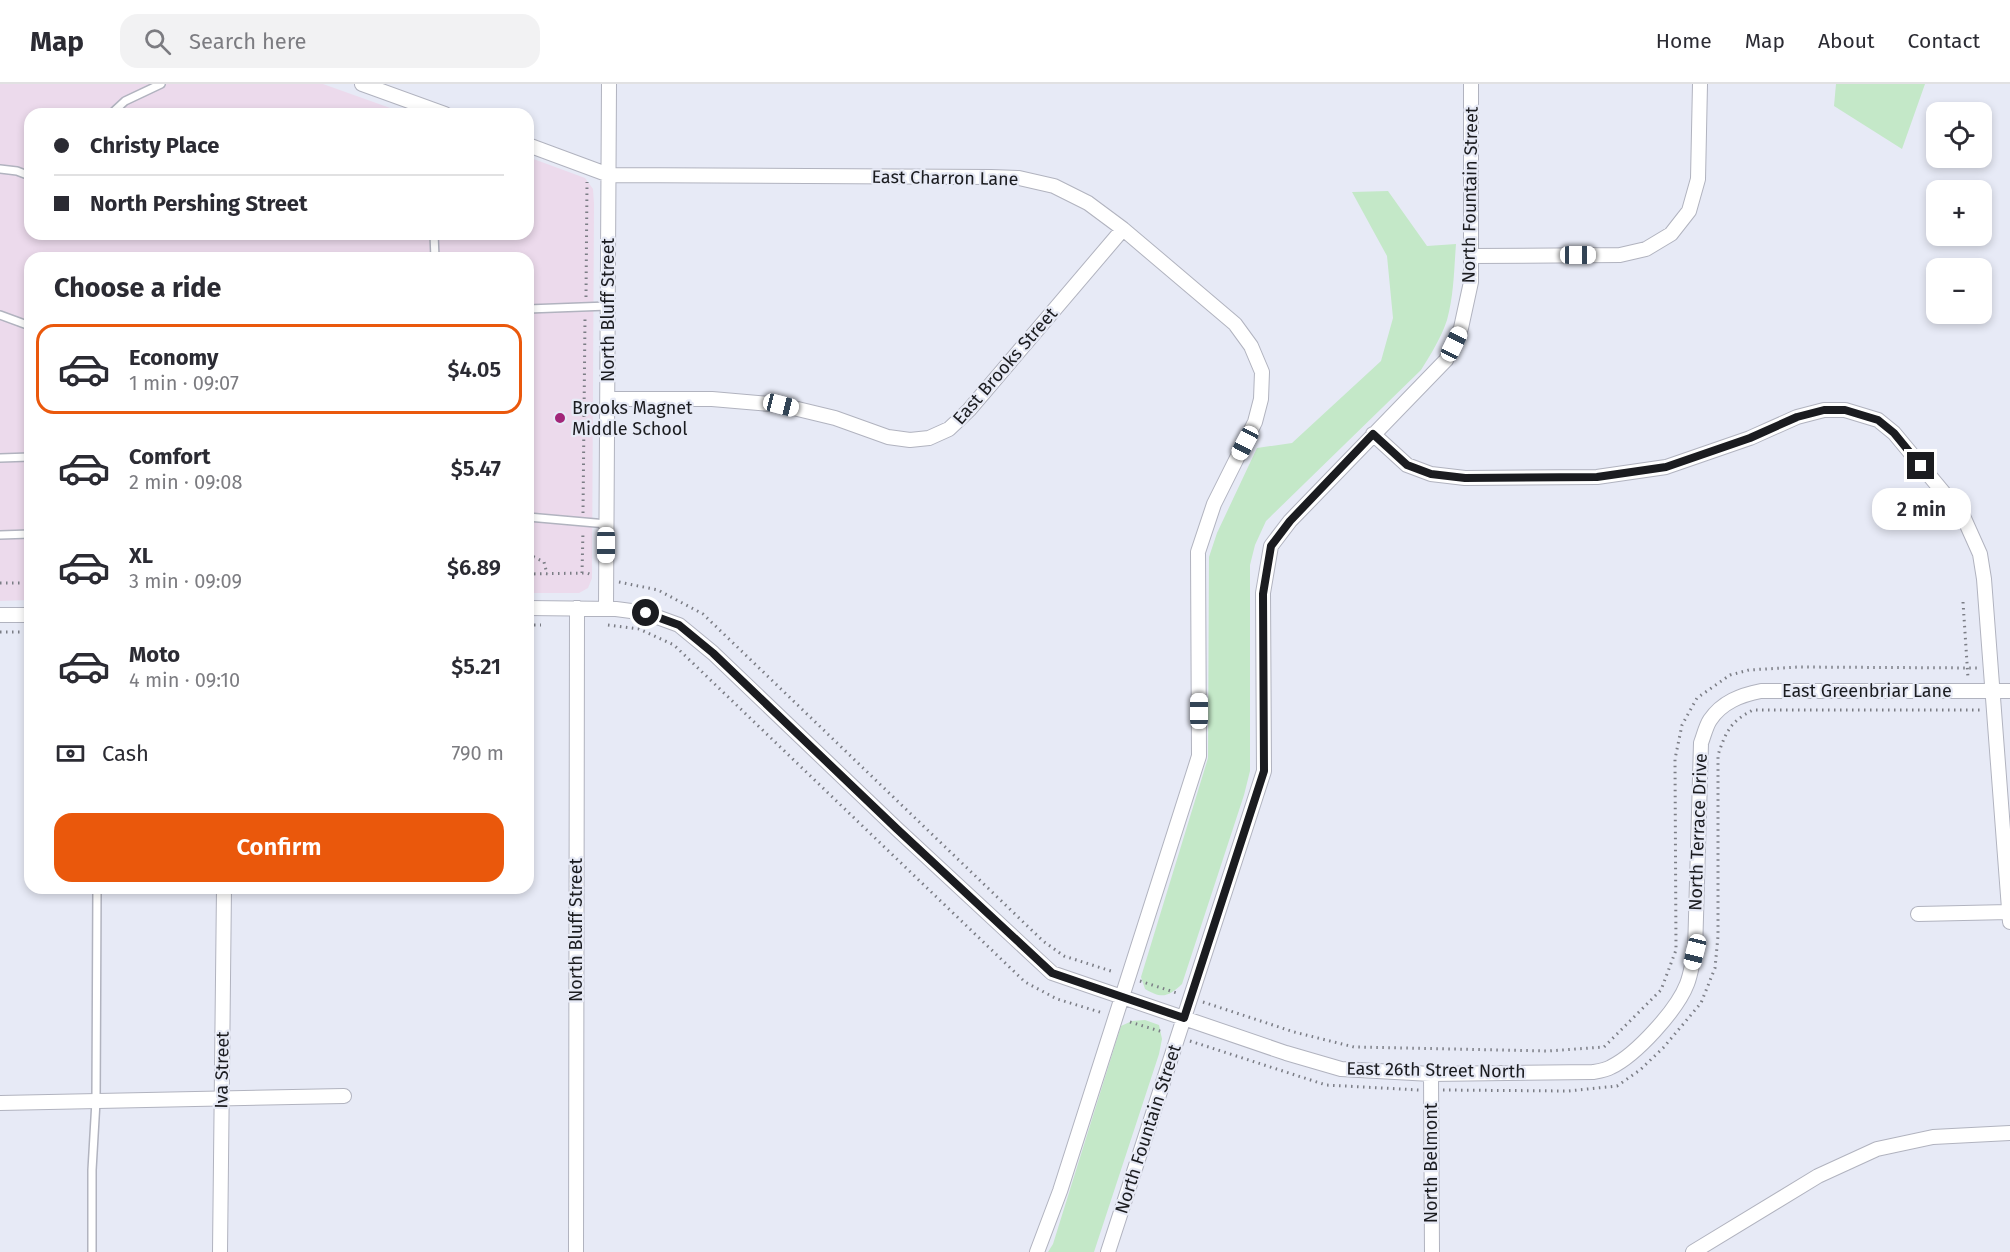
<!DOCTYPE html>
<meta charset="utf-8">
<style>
body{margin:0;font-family:"Fira Sans",sans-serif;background:#f2f2f3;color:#2b2b33;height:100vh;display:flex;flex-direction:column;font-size:22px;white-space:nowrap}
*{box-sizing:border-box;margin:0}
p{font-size:20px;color:#7c7c81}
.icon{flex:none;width:33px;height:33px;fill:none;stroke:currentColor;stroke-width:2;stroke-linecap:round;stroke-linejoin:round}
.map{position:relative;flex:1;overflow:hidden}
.side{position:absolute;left:24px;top:168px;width:510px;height:642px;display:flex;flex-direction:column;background:#fff;border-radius:18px;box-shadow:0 3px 9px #0003}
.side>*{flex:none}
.banner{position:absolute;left:24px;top:24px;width:510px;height:132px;border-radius:18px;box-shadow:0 3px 9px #0003;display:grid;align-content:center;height:132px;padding:0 30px;background:#fff}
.fabs{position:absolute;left:1926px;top:18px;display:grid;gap:12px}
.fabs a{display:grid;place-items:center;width:66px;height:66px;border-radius:12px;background:#fff;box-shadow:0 3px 9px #0003;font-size:30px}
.end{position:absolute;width:27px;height:27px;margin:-14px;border:8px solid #1b1c20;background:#fff;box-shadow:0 0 0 3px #fff}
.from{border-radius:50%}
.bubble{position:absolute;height:42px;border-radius:18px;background:#fff;box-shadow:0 3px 9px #0003;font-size:20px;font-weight:600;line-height:42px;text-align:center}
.car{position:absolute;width:18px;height:36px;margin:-18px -9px;border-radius:8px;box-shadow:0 0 4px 2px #0007;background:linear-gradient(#fff 24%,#345 0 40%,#fff 0 76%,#345 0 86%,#fff 0)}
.banner b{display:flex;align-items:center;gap:21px;height:57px;font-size:22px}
.banner b+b{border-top:2px solid #e1e1e2}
.banner i{width:15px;height:15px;background:#2b2b33}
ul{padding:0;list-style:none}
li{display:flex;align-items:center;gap:18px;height:90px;margin:0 12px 9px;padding:0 18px;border:3px solid transparent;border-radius:18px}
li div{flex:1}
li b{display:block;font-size:22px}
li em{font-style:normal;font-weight:600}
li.active{border-color:#ea580c}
li>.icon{width:54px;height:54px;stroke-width:1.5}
h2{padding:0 30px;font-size:27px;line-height:72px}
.pay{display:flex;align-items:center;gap:15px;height:66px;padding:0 30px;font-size:22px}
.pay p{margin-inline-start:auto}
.cta{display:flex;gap:12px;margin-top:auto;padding:12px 30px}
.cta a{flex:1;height:69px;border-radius:18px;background:#ea580c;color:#fff;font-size:24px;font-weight:600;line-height:69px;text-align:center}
header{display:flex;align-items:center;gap:36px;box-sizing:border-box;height:84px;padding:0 30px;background:#fff;border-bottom:2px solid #e1e1e2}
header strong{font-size:28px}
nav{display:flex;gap:33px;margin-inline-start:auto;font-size:21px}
.search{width:420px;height:54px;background:#f2f2f3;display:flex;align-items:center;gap:15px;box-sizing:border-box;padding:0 21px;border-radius:18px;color:#7c7c81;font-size:22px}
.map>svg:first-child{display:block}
.education{fill:#ecdaec}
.green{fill:#c4e8c8}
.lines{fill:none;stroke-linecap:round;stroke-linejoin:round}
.service-casing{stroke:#b1b3bf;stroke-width:10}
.minor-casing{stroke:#b1b3bf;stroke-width:16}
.path{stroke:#7b7d85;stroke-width:3;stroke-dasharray:1.5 4.5;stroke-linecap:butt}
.service{stroke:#fff;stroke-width:7}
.minor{stroke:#fff;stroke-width:14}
.route{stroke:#1b1c20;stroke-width:8}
.poi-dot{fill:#a22679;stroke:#e7eaf6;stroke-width:2}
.labels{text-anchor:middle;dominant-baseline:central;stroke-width:4.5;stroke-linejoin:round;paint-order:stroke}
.street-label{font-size:18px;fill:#1b1c20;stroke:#e7eaf6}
.poi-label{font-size:18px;fill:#1b1c20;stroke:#e7eaf6;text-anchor:start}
</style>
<header>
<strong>Map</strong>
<div class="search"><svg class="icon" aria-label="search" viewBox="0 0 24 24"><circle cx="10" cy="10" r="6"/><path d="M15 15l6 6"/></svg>Search here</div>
<nav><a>Home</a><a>Map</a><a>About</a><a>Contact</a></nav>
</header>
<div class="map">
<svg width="2010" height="1168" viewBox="0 0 2010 1168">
<rect width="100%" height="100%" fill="#e7eaf6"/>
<path class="education" d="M0,0H323L407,30H30V150H528V73L585,94L593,105L594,120L592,494L588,504L579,509H528V174H30V516L0,517Z"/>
<path class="green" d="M1836,0H1925L1902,65L1834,22Z
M1388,107L1427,162L1456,160C1454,185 1454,211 1447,236C1441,254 1431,270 1421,286L1266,437L1255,461L1250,481V687L1244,711L1182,900C1168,913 1162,915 1145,905L1141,893L1208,674L1209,473L1217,449L1257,364L1292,359L1381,277L1393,234L1387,172L1352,108Z
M1145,936L1159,941L1162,955L1159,970L1094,1168H1048L1053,1160L1121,942L1132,937Z"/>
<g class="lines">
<g class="service-casing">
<path id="service" d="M111,30L125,17L161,0
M0,85L17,87L30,92
M434,150L435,174
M528,225L608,222
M0,231L30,242
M0,374L30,373
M528,433L607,440
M0,451L30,450
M92,1168V1086L96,1017L97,804"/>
</g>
<g class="minor-casing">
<path id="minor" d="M362,0L445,30
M528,61L609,91L991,93L1019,94L1054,102L1088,119L1123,145L1235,240L1251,262L1262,288L1261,315L1255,338L1214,420L1198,468L1199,672L1060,1107L1037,1168
M1471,172L1620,171L1646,165L1671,150L1689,127L1698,95L1700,0
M608,315H712L781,321L835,334L888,353L910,356L929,354L949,345L969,326L1123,145
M1373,350L1407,381L1431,390L1465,394L1597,393L1666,383L1750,354L1797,333L1824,326H1845L1878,336L1894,349L1963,432L1980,470L1984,495L2010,838
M528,524L616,525L646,529L679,541L713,569L897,745L1052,889L1286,969L1341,985L1431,990L1593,988C1599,987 1606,986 1611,983C1636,971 1677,926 1687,900C1691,890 1692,879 1695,868L1701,659C1704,651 1706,642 1710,636C1722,618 1741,611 1761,607H2010
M606,524L609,0
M0,531H30
M1918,830L2009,828
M1431,990L1432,1168
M0,1019L344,1012
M220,1168L224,804
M576,1168L577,524
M1108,1168L1264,687L1263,509L1271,462L1290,437L1446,276L1461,244L1471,198V0
M1693,1168L1818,1092L1877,1065L1933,1053L2010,1049"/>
</g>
<path class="path" d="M586,213L587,98
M583,429L585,234
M528,470L544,478L547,490
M582,489L583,447
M528,490L587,489L592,491
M619,498L658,506L703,530L1043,857L1064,872L1114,888
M0,499H30
M1963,518L1968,594
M528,541H541
M608,541L639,545L674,561L1025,898L1057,915L1103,929
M0,548H30
M1140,897L1177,909
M1203,918L1294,948L1354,963L1548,967L1604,963L1661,906L1676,866L1675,675L1682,641L1697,614L1730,591L1749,586L1798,583L1977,584
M1130,938L1163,948
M1190,957L1326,1001L1419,1006
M1443,1006L1568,1007L1617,1002L1640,986L1663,964L1701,919L1715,884L1718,852V671C1726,647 1731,637 1753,626H1980"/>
<use href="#service" class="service"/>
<use href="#minor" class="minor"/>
</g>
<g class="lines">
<path class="route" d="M646,529L679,541L713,569L897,745L1052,889L1184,934L1264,687L1263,510L1271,462L1290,437L1373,350L1407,381L1431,390L1465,394L1597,393L1666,383L1750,354L1797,333L1824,326H1845L1878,336L1894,349L1921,382"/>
</g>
<circle class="poi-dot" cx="560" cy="334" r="6"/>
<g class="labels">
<g class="street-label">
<text transform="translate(945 94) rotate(1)">East Charron Lane</text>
<text transform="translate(1470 111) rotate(-89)">North Fountain Street</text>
<text transform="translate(608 226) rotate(-90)">North Bluff Street</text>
<text transform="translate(1005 282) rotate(-49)">East Brooks Street</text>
<text x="1867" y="607">East Greenbriar Lane</text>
<text transform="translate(1698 748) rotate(-88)">North Terrace Drive</text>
<text transform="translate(576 846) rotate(-90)">North Bluff Street</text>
<text transform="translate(222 986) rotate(-89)">Iva Street</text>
<text transform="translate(1436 986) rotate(1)">East 26th Street North</text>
<text transform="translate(1148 1045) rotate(-72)">North Fountain Street</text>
<text transform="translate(1431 1079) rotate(-90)">North Belmont</text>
</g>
<g class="poi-label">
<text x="572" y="324">Brooks Magnet<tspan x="572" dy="21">Middle School</tspan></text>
</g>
</g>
</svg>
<div class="fabs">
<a><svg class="icon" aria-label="locate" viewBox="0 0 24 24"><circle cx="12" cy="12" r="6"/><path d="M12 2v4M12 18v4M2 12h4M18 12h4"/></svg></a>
<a>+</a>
<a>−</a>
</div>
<i class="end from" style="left:646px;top:529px"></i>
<i class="end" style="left:1921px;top:382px"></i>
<div class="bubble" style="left:1872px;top:404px;width:99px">2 min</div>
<i class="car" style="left:1578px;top:171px;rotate:90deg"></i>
<i class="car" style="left:1454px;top:260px;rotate:26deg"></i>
<i class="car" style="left:781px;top:321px;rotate:104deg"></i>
<i class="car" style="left:1245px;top:359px;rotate:208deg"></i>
<i class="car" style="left:606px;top:461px;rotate:180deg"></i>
<i class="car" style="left:1199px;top:627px;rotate:0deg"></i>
<i class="car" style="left:1695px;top:868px;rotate:194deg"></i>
<div class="banner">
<b><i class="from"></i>Christy Place</b>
<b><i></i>North Pershing Street</b>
</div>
<section class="side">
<h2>Choose a ride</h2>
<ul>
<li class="active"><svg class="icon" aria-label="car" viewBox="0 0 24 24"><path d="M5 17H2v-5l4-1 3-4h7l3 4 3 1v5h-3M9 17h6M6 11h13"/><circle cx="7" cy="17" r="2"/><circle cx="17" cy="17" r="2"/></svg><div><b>Economy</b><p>1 min · 09:07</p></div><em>$4.05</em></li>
<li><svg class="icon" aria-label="car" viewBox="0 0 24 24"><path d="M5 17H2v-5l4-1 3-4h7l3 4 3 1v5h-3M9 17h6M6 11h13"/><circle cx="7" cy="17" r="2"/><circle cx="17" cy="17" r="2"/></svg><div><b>Comfort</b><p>2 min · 09:08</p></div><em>$5.47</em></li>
<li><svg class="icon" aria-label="car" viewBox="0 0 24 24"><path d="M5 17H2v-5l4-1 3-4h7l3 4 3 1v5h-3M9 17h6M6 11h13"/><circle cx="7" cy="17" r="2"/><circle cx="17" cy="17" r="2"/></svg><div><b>XL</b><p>3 min · 09:09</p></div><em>$6.89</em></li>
<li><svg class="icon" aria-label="car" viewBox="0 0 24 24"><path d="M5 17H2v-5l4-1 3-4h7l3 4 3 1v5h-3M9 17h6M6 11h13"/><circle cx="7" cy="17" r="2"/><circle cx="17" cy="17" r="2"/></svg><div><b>Moto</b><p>4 min · 09:10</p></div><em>$5.21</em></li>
</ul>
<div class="pay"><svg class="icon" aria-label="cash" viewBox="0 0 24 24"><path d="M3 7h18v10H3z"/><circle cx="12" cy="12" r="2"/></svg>Cash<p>790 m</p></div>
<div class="cta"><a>Confirm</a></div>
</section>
</div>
